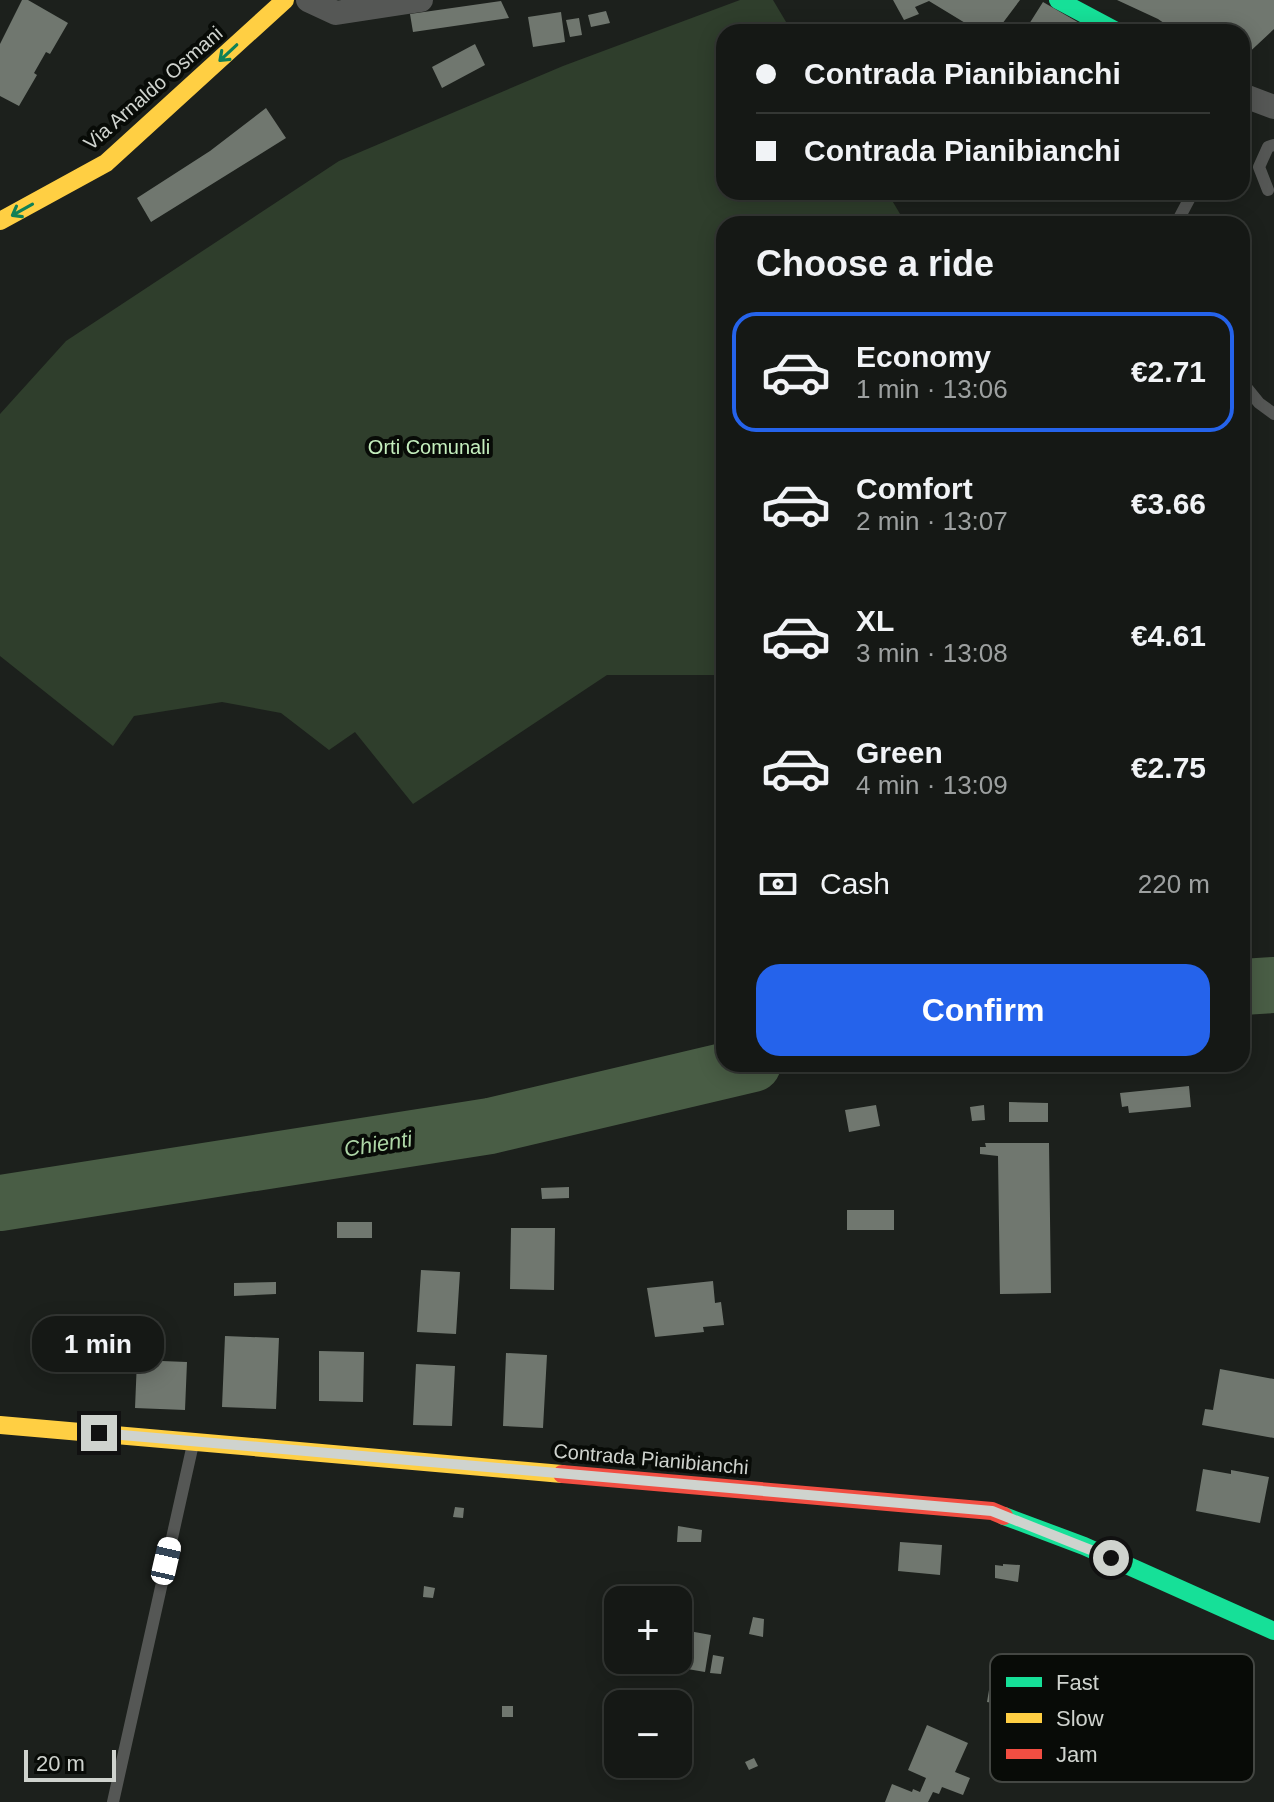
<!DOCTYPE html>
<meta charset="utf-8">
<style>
body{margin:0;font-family:Arial,sans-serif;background:#1e211e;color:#f1f3f6;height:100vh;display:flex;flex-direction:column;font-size:30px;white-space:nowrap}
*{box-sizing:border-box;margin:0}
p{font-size:26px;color:#9da0a0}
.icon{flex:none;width:44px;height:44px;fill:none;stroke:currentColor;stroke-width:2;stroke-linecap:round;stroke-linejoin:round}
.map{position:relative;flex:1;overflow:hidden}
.panel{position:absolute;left:716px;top:216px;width:534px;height:856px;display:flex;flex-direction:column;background:#151815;border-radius:24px;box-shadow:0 4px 20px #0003,0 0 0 2px #343734}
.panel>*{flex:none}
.guide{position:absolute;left:716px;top:24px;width:534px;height:176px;border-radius:24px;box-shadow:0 4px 20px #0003,0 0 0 2px #343734;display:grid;align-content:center;height:176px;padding:0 40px;background:#151815}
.tools{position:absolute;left:604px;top:1586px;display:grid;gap:16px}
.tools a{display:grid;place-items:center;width:88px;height:88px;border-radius:16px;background:#151815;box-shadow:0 4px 20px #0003,0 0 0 2px #343734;font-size:40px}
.scale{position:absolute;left:24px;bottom:20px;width:92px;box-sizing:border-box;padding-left:8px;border:4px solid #cfd3ce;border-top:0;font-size:22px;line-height:28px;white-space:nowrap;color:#cfd3ce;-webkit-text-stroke:6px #080b07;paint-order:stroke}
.end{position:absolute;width:36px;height:36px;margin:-18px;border:10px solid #cfd3ce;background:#111;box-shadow:0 0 0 4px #111}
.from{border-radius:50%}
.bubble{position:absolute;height:56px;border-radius:24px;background:#151815;box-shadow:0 4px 20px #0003,0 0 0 2px #343734;font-size:26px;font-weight:800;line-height:56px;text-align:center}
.car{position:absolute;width:24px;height:48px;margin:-24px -12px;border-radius:10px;box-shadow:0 0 6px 2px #0007;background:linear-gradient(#fff 24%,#345 0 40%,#fff 0 76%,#345 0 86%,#fff 0)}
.guide b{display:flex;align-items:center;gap:28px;height:76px;font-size:30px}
.guide b+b{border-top:2px solid #343734}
.guide i{width:20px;height:20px;background:#f1f3f6}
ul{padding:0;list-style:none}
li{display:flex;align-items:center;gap:24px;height:120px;margin:0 16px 12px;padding:0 24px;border:4px solid transparent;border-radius:24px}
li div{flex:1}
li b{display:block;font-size:30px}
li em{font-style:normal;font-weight:800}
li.current{border-color:#2563eb}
li>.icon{width:72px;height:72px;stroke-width:1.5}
h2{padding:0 40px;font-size:36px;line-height:96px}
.pay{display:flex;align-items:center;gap:20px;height:88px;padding:0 40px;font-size:30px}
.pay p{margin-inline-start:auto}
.cta{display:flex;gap:16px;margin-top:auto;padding:16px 40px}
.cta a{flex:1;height:92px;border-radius:24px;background:#2563eb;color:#fff;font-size:32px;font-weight:800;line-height:92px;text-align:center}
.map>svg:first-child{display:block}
.garden{fill:#2f3e2c}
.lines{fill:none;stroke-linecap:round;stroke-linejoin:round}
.river{stroke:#495d45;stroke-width:56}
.building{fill:#70776f}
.lane{stroke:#555755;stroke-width:12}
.street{stroke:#555755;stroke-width:24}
.fast{stroke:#16e098;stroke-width:18}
.slow{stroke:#ffcf43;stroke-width:18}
.jam{stroke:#f24e42;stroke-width:18}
.oneway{stroke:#108057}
.route{stroke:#cfd3ce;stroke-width:10}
.labels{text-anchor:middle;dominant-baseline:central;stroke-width:8;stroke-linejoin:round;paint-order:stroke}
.street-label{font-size:20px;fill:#cfd3ce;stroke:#080b07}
.park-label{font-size:20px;fill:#c5efbe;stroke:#080b07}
.water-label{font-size:22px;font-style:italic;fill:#add6a6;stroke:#080b07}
.key{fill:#080b07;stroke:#444743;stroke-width:2}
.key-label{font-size:22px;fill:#cfd3ce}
</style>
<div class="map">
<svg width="1274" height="1802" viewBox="0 0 1274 1802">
<rect width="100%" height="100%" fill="#1c201c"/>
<path class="garden" d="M740,0H773L792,32H724V192H887L906,224H724V675H607L413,804L355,732L329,750L281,713L222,702L134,716L113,746L0,656V414L66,341L339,161L563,66Z"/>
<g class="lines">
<path class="river" d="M1242,987L1274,985
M0,1203L490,1126L753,1064"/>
</g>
<path class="building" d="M22,0H28L68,23L50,54L46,52L34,73L37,75L19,106L0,96V44Z
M893,0H1020L996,32H980L929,1L915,7L919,14L904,20Z
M1117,0H1274V29L1242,59V32H1177L1158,19Z
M501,1L509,18L413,32L410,14Z
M1043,2L1095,32H1024Z
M606,11L610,23L591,27L588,15Z
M561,12L565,42L533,47L528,17Z
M579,18L582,35L570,37L566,20Z
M475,44L485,65L442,88L432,67Z
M266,108L286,138L151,222L137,198L210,151Z
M1189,1086L1191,1107L1129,1113L1128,1106L1122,1107L1120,1093Z
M1009,1102L1048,1103V1122H1009Z
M876,1105L880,1126L849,1132L845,1110Z
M984,1105L985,1120L972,1121L970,1107Z
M985,1143H1049L1051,1293L1000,1294L998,1156L980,1154V1147H986Z
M569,1187V1198L542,1199L541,1188Z
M847,1210H894V1230H847Z
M337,1222H372V1238H337Z
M511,1228H555L554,1290L510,1289Z
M421,1270L460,1272L456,1334L417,1332Z
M713,1281L715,1303L721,1302L724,1325L703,1327L704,1332L655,1337L647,1288Z
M276,1282V1294L234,1296V1283Z
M113,1322L119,1350L80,1357L77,1339L88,1336L86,1327Z
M225,1336L279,1338L276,1409L222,1407Z
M319,1351L364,1352L363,1402L319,1401Z
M506,1353L547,1355L543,1428L503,1426Z
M137,1360L187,1362L185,1410L135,1408Z
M416,1364L455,1366L452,1426L413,1425Z
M1220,1369L1274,1379V1438L1202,1425L1205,1409L1213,1410Z
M1203,1469L1231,1474V1470L1269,1477L1260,1523L1196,1511Z
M455,1507L464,1508L463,1518L453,1517Z
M678,1526L702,1530L701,1542H677Z
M900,1542L942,1545L940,1575L898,1571Z
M1003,1564L1020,1565L1018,1582L995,1578V1565L1003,1566Z
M424,1586L435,1588L433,1598L423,1597Z
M753,1617L764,1619L763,1637L749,1634Z
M678,1629L711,1635L705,1672L652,1663V1660H678Z
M713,1655L724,1657L721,1674L710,1673Z
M989,1690L1001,1692L999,1704L987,1702Z
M502,1706H513V1717H502Z
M927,1725L968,1743L955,1772L970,1778L963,1795L942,1787L939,1794L933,1792L928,1802H885L892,1784L912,1792L913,1789L920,1792L926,1778L908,1770Z
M754,1758L758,1766L749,1770L745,1762Z"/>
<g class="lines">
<path class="lane" d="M1268,190L1259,167L1268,147L1274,145
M1176,224L1193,192
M1242,382L1259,403L1274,414
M113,1802L193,1444"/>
<path class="street" d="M308,0L336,13L421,0
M1242,95L1274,107"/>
<path class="fast" d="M1058,0L1118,32
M1004,1516L1084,1546L1274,1631"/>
<path class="slow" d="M0,221L106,163L285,0
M0,1425L562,1474"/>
<path class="jam" d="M562,1474L992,1511L1004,1516"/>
</g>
<defs><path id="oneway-shaft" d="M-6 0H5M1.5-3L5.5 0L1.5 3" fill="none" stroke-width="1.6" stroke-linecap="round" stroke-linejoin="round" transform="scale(2)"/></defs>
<g class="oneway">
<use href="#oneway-shaft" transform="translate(228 53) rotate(137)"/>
<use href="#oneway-shaft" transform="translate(22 210) rotate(151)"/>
</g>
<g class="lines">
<path class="route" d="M99,1433L992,1511L1111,1558"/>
</g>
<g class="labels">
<g class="street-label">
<text transform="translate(153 88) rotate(-41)">Via Arnaldo Osmani</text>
<text transform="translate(651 1459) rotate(5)">Contrada Pianibianchi</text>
</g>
<g class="park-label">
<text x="429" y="447">Orti Comunali</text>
</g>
<g class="water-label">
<text transform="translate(378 1144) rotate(-9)">Chienti</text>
</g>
</g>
<rect x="990" y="1654" width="264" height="128" rx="12" class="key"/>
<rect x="1006" y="1677" width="36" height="10" fill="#16e098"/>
<rect x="1006" y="1713" width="36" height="10" fill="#ffcf43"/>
<rect x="1006" y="1749" width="36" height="10" fill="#f24e42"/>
<g class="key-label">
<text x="1056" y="1690">Fast</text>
<text x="1056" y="1726">Slow</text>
<text x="1056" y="1762">Jam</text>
</g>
</svg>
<div class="tools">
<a>+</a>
<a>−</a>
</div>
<div class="scale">20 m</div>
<i class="end from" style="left:1111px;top:1558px"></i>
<i class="end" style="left:99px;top:1433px"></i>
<div class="bubble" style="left:32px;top:1316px;width:132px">1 min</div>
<i class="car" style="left:166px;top:1561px;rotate:13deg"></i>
<div class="guide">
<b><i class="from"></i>Contrada Pianibianchi</b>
<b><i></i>Contrada Pianibianchi</b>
</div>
<section class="panel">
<h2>Choose a ride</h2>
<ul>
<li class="current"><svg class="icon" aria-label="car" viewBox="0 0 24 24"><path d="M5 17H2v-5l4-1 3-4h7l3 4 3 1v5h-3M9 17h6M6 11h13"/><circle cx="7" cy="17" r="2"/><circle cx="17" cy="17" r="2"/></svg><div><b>Economy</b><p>1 min · 13:06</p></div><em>€2.71</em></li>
<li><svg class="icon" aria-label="car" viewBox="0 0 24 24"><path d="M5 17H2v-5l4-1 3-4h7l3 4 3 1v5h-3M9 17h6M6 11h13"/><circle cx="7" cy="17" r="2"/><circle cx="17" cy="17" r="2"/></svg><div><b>Comfort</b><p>2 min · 13:07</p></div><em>€3.66</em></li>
<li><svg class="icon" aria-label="car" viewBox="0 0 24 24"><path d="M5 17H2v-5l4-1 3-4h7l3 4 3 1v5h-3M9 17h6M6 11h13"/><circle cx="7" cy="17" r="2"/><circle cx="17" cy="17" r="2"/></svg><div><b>XL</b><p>3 min · 13:08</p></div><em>€4.61</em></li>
<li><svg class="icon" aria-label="car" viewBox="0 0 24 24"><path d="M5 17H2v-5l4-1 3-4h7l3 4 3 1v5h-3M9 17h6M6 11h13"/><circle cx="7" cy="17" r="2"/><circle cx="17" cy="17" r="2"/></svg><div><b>Green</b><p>4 min · 13:09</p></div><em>€2.75</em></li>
</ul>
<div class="pay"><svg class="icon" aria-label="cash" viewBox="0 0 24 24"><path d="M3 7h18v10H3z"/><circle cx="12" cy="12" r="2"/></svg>Cash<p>220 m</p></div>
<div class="cta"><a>Confirm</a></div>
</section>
</div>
